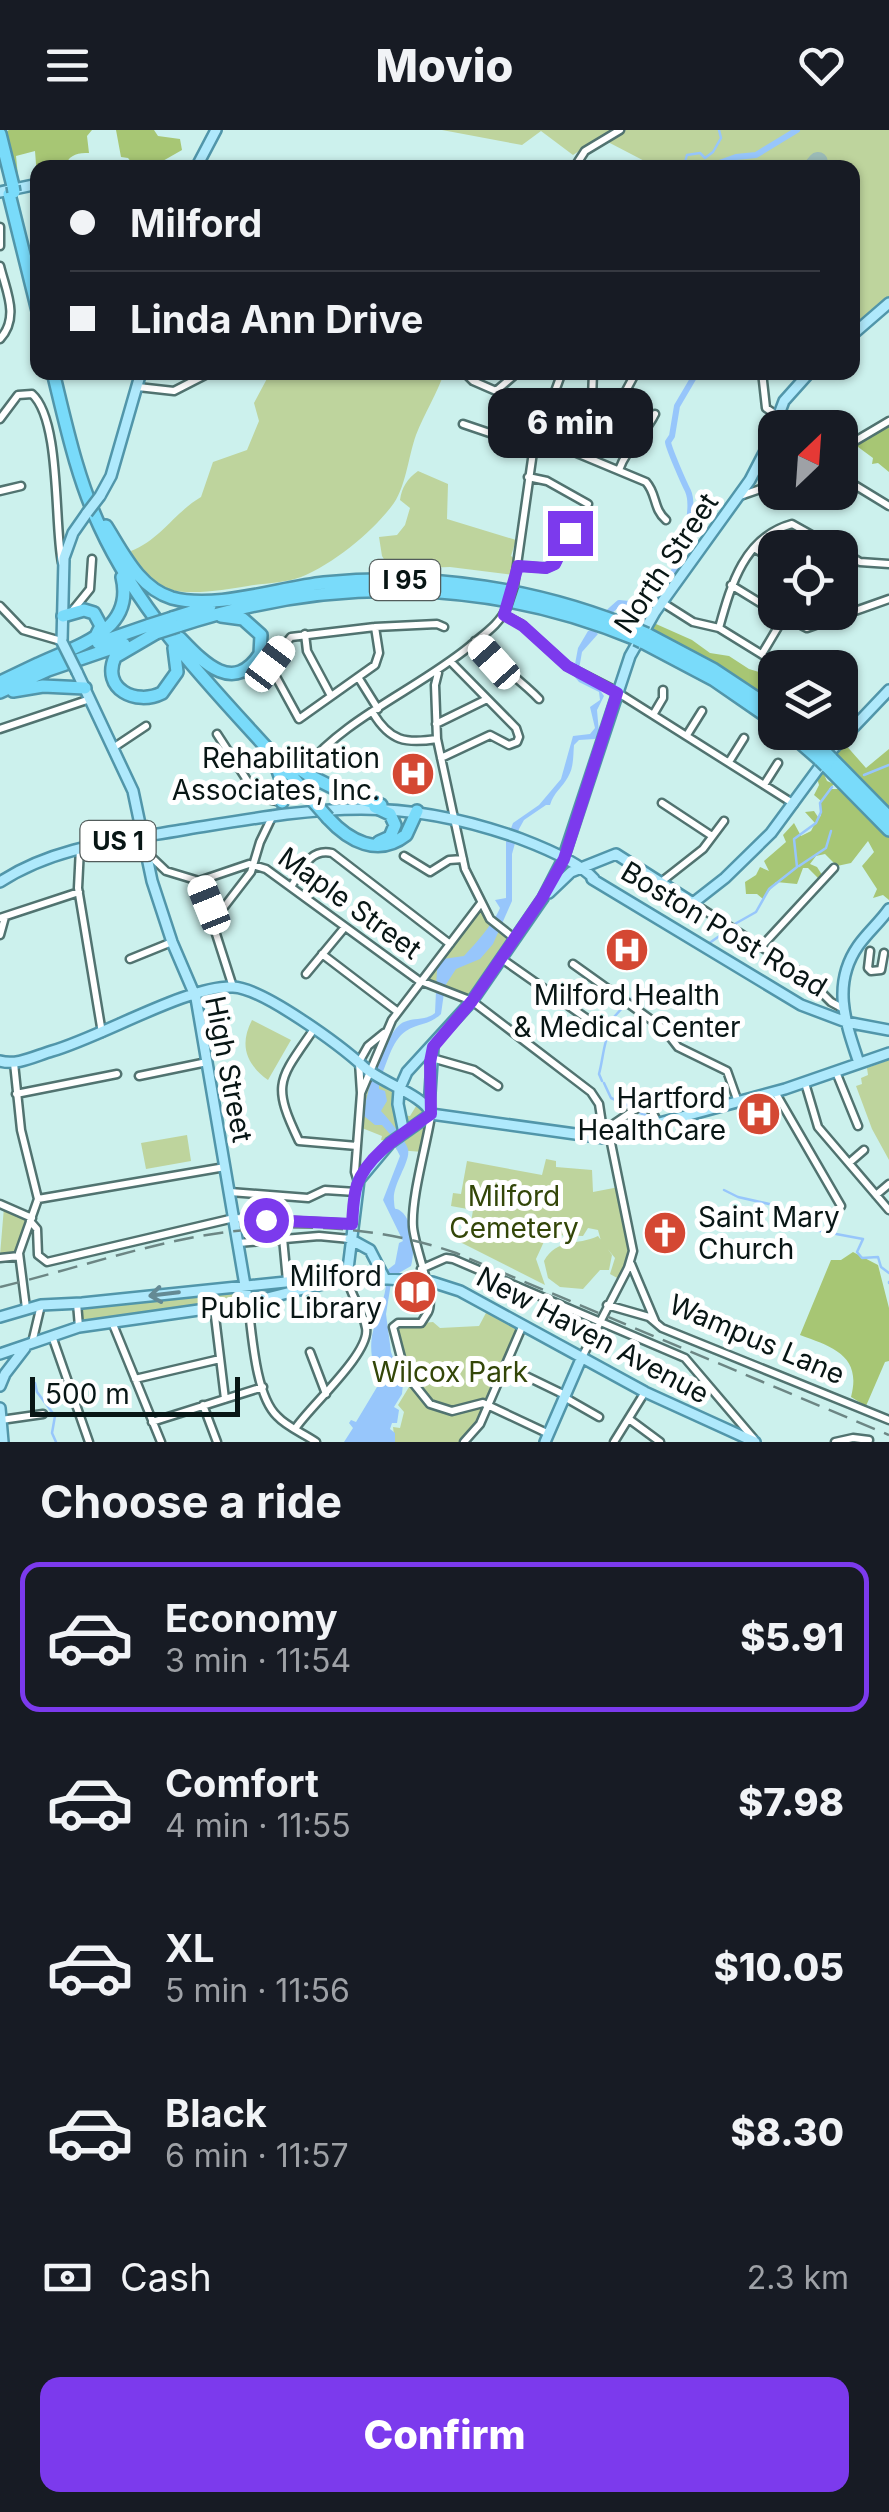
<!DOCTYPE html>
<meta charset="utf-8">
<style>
body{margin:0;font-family:Inter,sans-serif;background:#242831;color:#f1f3f6;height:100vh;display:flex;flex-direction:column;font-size:38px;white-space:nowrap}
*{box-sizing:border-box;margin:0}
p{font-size:32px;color:#9ea1a6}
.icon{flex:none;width:55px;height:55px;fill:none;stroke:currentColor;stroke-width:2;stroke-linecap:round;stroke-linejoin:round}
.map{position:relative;height:1312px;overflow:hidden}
.side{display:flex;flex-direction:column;background:#171b24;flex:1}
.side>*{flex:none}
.hud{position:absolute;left:30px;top:30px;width:830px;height:220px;border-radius:20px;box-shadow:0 2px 8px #0004;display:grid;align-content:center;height:220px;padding:0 40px;background:#171b24}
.needle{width:65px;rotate:25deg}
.fabs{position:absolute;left:758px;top:280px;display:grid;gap:20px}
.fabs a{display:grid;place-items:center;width:100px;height:100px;border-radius:20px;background:#171b24;box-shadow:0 2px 8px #0004;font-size:50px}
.scale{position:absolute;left:30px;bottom:25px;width:210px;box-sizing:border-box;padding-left:10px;border:5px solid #081615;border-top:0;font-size:28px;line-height:35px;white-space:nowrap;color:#081615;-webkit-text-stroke:8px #fff;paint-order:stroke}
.end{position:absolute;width:45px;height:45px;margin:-22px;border:12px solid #7c3aed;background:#fff;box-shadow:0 0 0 5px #fff}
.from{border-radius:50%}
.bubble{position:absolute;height:70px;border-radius:20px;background:#171b24;box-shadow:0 2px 8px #0004;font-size:32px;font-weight:800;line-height:70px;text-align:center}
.car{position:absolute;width:30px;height:60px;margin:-30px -15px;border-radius:12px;box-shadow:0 0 8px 2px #0007;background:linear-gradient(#fff 24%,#345 0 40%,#fff 0 76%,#345 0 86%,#fff 0)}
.hud b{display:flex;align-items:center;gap:35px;height:95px;font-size:38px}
.hud b+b{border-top:2px solid #363941}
.hud i{width:25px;height:25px;background:#f1f3f6}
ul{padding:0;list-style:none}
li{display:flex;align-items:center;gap:30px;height:150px;margin:0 20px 15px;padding:0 20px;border:5px solid transparent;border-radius:20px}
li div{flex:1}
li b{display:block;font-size:38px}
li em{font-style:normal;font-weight:800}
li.on{border-color:#7c3aed}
li>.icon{width:90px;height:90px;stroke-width:1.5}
h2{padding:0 40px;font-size:45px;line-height:120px}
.pay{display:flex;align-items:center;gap:25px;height:110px;padding:0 40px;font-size:38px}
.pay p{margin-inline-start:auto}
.button{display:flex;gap:20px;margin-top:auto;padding:20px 40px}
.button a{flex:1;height:115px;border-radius:20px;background:#7c3aed;color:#fff;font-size:40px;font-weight:800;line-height:115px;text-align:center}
header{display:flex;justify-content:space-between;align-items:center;height:130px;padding:0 40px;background:#171b24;font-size:45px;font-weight:800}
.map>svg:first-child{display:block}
.green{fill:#bed49d}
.forest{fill:#a7c674}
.water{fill:#97c6fb}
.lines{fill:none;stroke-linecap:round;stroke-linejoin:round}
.stream{stroke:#97c6fb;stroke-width:2.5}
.river{stroke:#97c6fb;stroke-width:6}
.runway{stroke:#9cbcb8;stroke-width:20}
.minor-casing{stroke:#517370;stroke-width:11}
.major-casing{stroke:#5196aa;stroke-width:14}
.highway-casing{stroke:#5196aa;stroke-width:16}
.minor{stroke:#fff;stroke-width:6}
.major{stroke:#afe9fc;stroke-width:9}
.highway{stroke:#79dbfa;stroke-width:11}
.rail{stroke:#6c8684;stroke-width:2.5;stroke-dasharray:20 10;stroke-linecap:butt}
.minor-bridge-casing{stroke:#517370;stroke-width:11;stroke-linecap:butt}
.major-bridge-casing{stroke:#5196aa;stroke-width:14;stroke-linecap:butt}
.highway-bridge-casing{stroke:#5196aa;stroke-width:16;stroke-linecap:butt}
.minor-bridge{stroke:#fff;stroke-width:6}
.major-bridge{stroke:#afe9fc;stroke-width:9}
.highway-bridge{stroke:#79dbfa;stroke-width:11}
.oneway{stroke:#648a94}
.route{stroke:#7c3aed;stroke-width:12}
.labels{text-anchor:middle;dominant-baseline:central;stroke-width:10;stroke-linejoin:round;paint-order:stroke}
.shield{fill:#fff;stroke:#525c5b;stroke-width:2.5}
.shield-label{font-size:25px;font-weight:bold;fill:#081615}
.street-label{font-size:28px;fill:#081615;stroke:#fff}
.poi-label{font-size:28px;fill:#081615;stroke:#fff;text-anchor:end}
.park-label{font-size:28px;fill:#334608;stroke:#fff}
</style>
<header><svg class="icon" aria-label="menu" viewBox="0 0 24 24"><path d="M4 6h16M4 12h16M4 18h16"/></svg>Movio<svg class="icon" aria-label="heart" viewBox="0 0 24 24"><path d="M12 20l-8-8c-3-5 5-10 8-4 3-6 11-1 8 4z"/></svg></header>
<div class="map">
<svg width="889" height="1312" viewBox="0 0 889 1312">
<rect width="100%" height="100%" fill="#ccf1ed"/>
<path class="green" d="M442,0H611L573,25L541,1L522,15Z
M626,0H889V167L853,198L852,38L656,37L606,11Z
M270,243H444C437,264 424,284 416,305C408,327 406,359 391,377C370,404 333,434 301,447C285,453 265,453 248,456C209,462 142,476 131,421C160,410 175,382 201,367L213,332L247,320L259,291L254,273Z
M418,341L448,354L447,389L516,410L511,426L514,428L513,445L450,437L390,439L382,426L379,407L397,405L405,395L410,378L400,370C402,357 407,349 418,341Z
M479,779L510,807L470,866L425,850Z
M252,890L291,910L268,950C246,934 239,915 252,890Z
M889,930V1030L872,999L856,956L862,954L861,948L868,945L867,938Z
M374,948L395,960L401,985L410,986L418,973L427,979L428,992L423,1022L397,1020L391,1011L381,1010L382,1006L362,998L366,965Z
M187,1005L191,1031L146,1039L141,1013Z
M546,1029L556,1031V1037L592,1040L593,1062L619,1057C625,1089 637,1119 619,1149L610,1144L615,1128L601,1111L598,1100L588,1098L583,1106L547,1105L536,1129L545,1155L460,1112L470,1099L473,1080L451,1076L453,1063L461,1064L467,1031L542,1045Z
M4,1077L29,1089L16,1123L0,1125Z
M598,1106L612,1125L609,1140H600L583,1159L560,1157L548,1148L544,1131C557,1108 577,1116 598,1106Z
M242,1158L245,1171L81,1192L80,1176Z
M487,1181L519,1199L480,1289L461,1312H395L393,1297L400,1298L404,1282L398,1275L409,1257L398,1231L390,1196L433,1192L440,1198L479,1196Z"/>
<path class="forest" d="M9,0H92L87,6L89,23C79,23 70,24 66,34L46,32L44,37L38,38L37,47L35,21L16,26L19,56L4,3Z
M116,0H154L158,6L180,9L182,20L161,32L162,37L132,33L128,28L121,27Z
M889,293V342L878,333L872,334L873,328L854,314Z
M656,494L692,510L710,523L729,526L749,539L775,547V573L712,532L651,501Z
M844,613L866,638L889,619V679L834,623Z
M822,640L827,651L834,654L829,659H841L889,707V770L883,765L873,768L877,759L862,736L874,722L868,711L851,733L837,736L825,724L816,726L810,734L817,737L824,748L820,750L808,738H803L797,754L776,752L763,769L757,764H746L745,752L756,745L760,737L769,741L764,731L786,712L783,705L794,693L801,706L811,701L815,693L805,682L814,681L818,687L821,686V671L814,665L819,655L817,648Z
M853,1122L878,1135L889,1178V1231L885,1232L866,1276L851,1267C862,1226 833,1217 800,1205L831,1130H841Z"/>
<path class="water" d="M594,500L598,504L582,522L578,545L597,556L604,566L597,580L599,603L595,609L579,610L574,615C573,626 574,637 568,647C562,658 554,662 550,675H546L524,690L519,699L512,724V771L493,814L480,829L456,839L445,856L441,884C430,895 418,893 406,901C391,911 387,935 379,951V959L385,961L387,971L381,981C388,988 405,1009 408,1019C411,1032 392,1054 394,1071C395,1084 395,1075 403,1083C414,1095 415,1122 411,1136L392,1147L386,1184L391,1222L403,1254L402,1264L394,1277L399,1280L397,1293H392L390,1299L395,1303V1312H344L353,1298L349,1293L351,1290L356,1292L377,1257C375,1240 369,1224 372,1206C376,1184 389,1165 386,1141L395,1134L399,1113L403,1111L383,1070L400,1026L394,1014L396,1011L382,995H375L364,986C364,967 386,899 404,892C416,887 425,891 435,883L437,839L443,829L464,826C476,813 494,793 500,778L495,770L506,768V712L513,693L539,675L561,649L573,606L590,604L595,598L590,577L600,570L599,562L579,552L573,545L578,518L588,501Z"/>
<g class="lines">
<path class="stream" d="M689,38L684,35L687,25L700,23L705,28L713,22L721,8L719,0
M864,645L889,635
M799,736L826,718L831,701
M733,795L756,782L769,759L797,737L794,709L816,693L821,682L820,673L832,657
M708,814L728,800
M629,870L642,861
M602,951L599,944C602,933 603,921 606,911C609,901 615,898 614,887L625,875
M604,953L611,968L631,977
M636,981L654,989
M724,1060L738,1067L778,1076L804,1098L863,1109L857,1122L862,1128L878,1127L881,1137L889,1143
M889,1152V1153
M35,1253L37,1262L55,1286L52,1303L56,1312"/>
<path class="river" d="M705,38L736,27L756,25L797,0
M610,481L619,473L639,475C649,466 661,460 669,449C681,433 696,379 688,361C683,351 669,319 668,312L672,306L677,276L697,242"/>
<path class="runway" d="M813,38L818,32"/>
<g class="minor-casing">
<path id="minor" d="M574,38L585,21L620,0
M0,97V116
M0,136C6,161 20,187 0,209
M593,242L592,269L611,277L620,272L636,242
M762,242L766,278L778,286
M468,246L473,251L496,261L518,242
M138,257L174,261L211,242
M0,289L18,265L32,264C61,290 54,394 62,433
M463,294L534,318
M538,307L646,352C657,364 653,379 666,390
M571,320L592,269
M840,320L889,291
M840,333L853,354L889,376
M619,340C627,317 645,305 655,284
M528,347L547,351L588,374
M0,361L21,356
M740,366L775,354
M754,418L775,431
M840,420L860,432L889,434
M518,436L546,438L555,434L569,406V397
M731,455L775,482
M514,456L533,322L562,242
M663,473L693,492L719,498L784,538
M0,476L23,500L61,511
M73,480L90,459L92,429
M776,482L807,498L889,469
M504,485L521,494L567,536L612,559L794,674
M375,497L379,523L375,535L299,589L269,534L291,507L375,497L437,494L444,497
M719,498C731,455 744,407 792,394L835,418
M305,504L307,521L330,564
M475,511C495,534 518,547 539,569
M762,524L784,487
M438,543L435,555L437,609L465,739L490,789L514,808
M358,547L378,579
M373,583C390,611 405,614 437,609
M653,585L663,568V560
M436,594L487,569
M0,599L90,569
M217,604L258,667L282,672L295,652
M687,605L702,581
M113,618L146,596
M441,628L490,605L509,615L517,612L519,607L516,598L451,532
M729,632L744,608
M302,642C342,589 418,559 470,516C484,504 500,494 507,477
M764,655L778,633
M662,673L712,706
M80,718L78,758L102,903
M146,722L166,741L199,751L233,857
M404,726L430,742L449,730L463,729
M199,751L249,734L266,739L418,850L472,871L591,962L599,974L604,1007
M661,752L703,719L724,691
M291,757C302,740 309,718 332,723L450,814
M693,773L803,844L831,872L842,878
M0,788L79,762
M214,790L251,742L260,712L273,685
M0,805L5,787
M761,817L834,738
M870,821L868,838L871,841L881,840L884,823
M322,824L398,882
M130,829L172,812
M502,829L586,888
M573,834L664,899L678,917L727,941L738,972
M306,844L345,797
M314,899C279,950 271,953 299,1011L357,1016
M432,928L474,940L498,956
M14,933L21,1000L38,1069L19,1123L26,1178
M836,942L858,996
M139,946L207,932
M805,953L818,997L889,1080
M775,962L841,1076
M361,963L392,890L481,773
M16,964L117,944
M602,1002L643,974L652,981L658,993
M849,1033L864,1020
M358,1052L355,1042L361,963L359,932L368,916L384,903
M230,1062L308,1068L325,1060L356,1062
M876,1065L889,1054
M38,1069L225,1037
M0,1074L32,1088
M30,1091L37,1099L38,1125L47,1132L234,1088L352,1094
M283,1108L287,1151
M238,1113L319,1106L350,1109
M0,1128L19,1126
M631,1134L655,1191
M421,1139L446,1128L453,1129L685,1228L754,1309
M428,1157V1182C436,1167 415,1120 413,1097C411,1068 426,1017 431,986
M77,1173L79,1197
M248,1173C252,1202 255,1265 277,1286C287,1297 303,1303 316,1312
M607,1175L649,1187L662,1198L889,1290
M214,1178L225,1269
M428,1182L421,1193H398L393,1197L405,1243L430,1274L452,1281L483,1273L549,1304
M112,1192L161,1312
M52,1206L89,1312
M32,1213L41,1175
M310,1222L326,1264
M581,1229L628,1138L633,1121L610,1008
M505,1236L565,1265
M135,1249L220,1229
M564,1267L599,1287
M203,1275L217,1312
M629,1289L660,1312
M1,1290L43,1284
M152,1292L263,1257
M295,1299C309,1277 371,1223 366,1198C363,1180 350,1165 347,1147
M464,1312L480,1294L522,1197
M614,1312L645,1262
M835,1312L853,1308L869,1310"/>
</g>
<g class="major-casing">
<path id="major" d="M196,38L216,0
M0,62L38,54
M852,205L889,173
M100,366L111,346L141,242
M62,512L64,428L73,403L87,383
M77,542L133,661L152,751L172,812L196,868L248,1173
M592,749L801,875L846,892L889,900
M0,752C55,716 119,711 182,700C313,679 392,662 521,709C542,717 580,733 594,749
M549,763L571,742L616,724L693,773L725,748L771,703L832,620L889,560
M0,931C17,936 35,926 52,921C101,907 189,855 233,857C263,858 341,916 364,937C380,952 426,966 431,984
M859,933C846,894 831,855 858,816C867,803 880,792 889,779
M429,978L433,917
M431,984L604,1008L785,959L889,923
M404,1003L398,974L399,960L407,942L472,871L543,768L563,729L630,526L655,482L750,350L766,319L784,271L810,242
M350,1109L370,1120L385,1149
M347,1147L359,1050L390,1013L431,984
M0,1187L41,1175L82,1173L344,1146L432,1152L460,1161L645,1262L755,1312
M0,1224L79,1197L248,1173L335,1151
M0,1256L5,1244L25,1218
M0,1278L3,1312
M545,1312L581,1229"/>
</g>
<g class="highway-casing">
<path id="highway" d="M0,4L13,56
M9,64L38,181
M53,242C66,295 77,348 100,397C144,493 223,568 292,646
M106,396C123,423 139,458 172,468C216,480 278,458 324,453C432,442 540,459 640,501
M63,486L84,480L94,483L101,496L95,508
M172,488L210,476
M178,496C329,446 487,447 636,509
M156,503L115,527C101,559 136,576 162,563L177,542L174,518
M647,504L713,539L775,580
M180,508C203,532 233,565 260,524L261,505L243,489L221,486
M642,512L714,550L775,592
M98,513L150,495
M32,537C71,517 136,504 122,447
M0,552L38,534
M13,561L43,556L85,558
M0,562L48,540L124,514
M788,602L820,630
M802,602L825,622
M831,628L889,687
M275,632L281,649L282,672
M826,636L889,700
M310,646L348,665L381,675
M375,677L390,684L395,695L390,707L379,712
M328,688C349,711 378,727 406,705L417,681"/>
</g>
<use href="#minor" class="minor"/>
<use href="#major" class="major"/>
<use href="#highway" class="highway"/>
<path class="rail" d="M0,1157C62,1142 122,1122 185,1109C273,1091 371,1093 456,1123L889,1305"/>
<g class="minor-bridge-casing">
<path id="minor-bridge" d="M507,477L514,456"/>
</g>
<g class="major-bridge-casing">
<path id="major-bridge" d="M87,383L100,366
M62,512L77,542"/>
</g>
<g class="highway-bridge-casing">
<path id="highway-bridge" d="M13,56L14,62
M150,495L172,488
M640,501L647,504
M156,503L178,496
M636,509L642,512
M825,622L831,628
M820,630L826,636
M298,638L310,646
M292,646L301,657
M313,671L328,688"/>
</g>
<use href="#minor-bridge" class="minor-bridge"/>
<use href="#major-bridge" class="major-bridge"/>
<use href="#highway-bridge" class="highway-bridge"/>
</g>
<defs><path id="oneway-shaft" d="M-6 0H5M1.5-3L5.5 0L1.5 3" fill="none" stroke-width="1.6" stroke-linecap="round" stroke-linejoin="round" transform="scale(2.5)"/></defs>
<use class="oneway" href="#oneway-shaft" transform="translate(164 1164) rotate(173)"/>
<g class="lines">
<path class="route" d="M266,1090L352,1094C353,1082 353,1067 357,1055C368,1023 406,1002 431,984L430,932L433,917L472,871L542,768L564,729L617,563L567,536L523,496L504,485L518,436L546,438L555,434L570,403"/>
</g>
<defs>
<g id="hospital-disc" transform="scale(2.25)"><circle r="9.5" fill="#d44833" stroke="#fff"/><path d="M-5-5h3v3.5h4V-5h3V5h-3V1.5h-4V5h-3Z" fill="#fff"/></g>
<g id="church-disc" transform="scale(2.25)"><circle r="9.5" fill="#d44833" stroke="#fff"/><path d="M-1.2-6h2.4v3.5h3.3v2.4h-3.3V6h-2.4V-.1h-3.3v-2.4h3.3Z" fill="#fff"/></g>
<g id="library-disc" transform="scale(2.25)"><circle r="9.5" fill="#d44833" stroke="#fff"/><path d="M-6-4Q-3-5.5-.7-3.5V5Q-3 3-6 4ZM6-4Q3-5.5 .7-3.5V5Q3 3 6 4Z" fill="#fff"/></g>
</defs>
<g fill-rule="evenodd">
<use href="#hospital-disc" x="413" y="644"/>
<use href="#hospital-disc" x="627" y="820"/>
<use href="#hospital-disc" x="759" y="984"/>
<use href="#church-disc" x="665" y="1103"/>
<use href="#library-disc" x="415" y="1162"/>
</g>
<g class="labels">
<g class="shield">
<rect x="370" y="430" width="70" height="40" rx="8"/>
<rect x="80.5" y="691" width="75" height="40" rx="8"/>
</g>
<g class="shield-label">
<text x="405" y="450">I 95</text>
<text x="118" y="711">US 1</text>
</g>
<g class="street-label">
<text transform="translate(666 433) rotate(-56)">North Street</text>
<text transform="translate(350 773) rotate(36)">Maple Street</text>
<text transform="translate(724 799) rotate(31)">Boston Post Road</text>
<text transform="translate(229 939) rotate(79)">High Street</text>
<text transform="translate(593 1205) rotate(28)">New Haven Avenue</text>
<text transform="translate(757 1209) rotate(23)">Wampus Lane</text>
</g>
<g class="poi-label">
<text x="380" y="628">Rehabilitation<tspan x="380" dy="32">Associates, Inc.</tspan></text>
<text x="627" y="865" text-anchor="middle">Milford Health<tspan x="627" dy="32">&amp; Medical Center</tspan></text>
<text x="726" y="968">Hartford<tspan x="726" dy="32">HealthCare</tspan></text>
<text x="698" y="1087" text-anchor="start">Saint Mary<tspan x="698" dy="32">Church</tspan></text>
<text x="382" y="1146">Milford<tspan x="382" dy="32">Public Library</tspan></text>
</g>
<g class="park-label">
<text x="514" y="1066">Milford<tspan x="514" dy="32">Cemetery</tspan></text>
<text x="450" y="1242">Wilcox Park</text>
</g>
</g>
</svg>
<div class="fabs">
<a><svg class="needle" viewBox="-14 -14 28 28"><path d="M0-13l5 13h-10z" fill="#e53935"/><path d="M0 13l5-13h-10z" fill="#9ea1a6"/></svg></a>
<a><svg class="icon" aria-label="locate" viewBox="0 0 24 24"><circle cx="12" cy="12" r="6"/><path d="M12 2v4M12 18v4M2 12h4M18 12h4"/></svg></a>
<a><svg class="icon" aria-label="layers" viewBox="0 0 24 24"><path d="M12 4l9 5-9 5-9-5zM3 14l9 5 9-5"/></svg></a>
</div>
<div class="scale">500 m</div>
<i class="end from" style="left:266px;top:1090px"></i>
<i class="end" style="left:570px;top:403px"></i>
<div class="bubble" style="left:488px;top:258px;width:165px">6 min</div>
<i class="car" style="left:494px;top:532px;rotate:318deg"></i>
<i class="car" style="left:270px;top:534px;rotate:37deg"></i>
<i class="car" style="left:209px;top:775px;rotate:338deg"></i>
<div class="hud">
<b><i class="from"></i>Milford</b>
<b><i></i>Linda Ann Drive</b>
</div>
</div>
<section class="side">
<h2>Choose a ride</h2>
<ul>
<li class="on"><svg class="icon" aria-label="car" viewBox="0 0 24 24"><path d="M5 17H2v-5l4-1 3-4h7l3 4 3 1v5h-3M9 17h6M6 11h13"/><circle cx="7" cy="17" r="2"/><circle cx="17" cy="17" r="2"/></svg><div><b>Economy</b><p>3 min · 11:54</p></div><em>$5.91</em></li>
<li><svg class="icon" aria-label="car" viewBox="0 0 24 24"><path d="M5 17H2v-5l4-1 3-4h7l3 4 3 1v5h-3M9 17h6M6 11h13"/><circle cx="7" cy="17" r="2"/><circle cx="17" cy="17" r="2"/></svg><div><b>Comfort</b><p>4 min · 11:55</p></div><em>$7.98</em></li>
<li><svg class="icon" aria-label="car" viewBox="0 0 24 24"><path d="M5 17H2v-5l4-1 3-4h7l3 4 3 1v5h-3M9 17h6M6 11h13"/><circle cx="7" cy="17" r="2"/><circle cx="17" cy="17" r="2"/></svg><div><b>XL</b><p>5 min · 11:56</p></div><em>$10.05</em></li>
<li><svg class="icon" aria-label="car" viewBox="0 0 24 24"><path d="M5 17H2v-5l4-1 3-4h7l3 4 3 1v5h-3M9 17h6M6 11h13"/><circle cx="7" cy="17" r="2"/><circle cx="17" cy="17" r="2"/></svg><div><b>Black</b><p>6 min · 11:57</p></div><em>$8.30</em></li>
</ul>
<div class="pay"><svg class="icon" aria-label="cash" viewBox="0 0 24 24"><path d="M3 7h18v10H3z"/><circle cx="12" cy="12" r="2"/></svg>Cash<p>2.3 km</p></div>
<div class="button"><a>Confirm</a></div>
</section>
